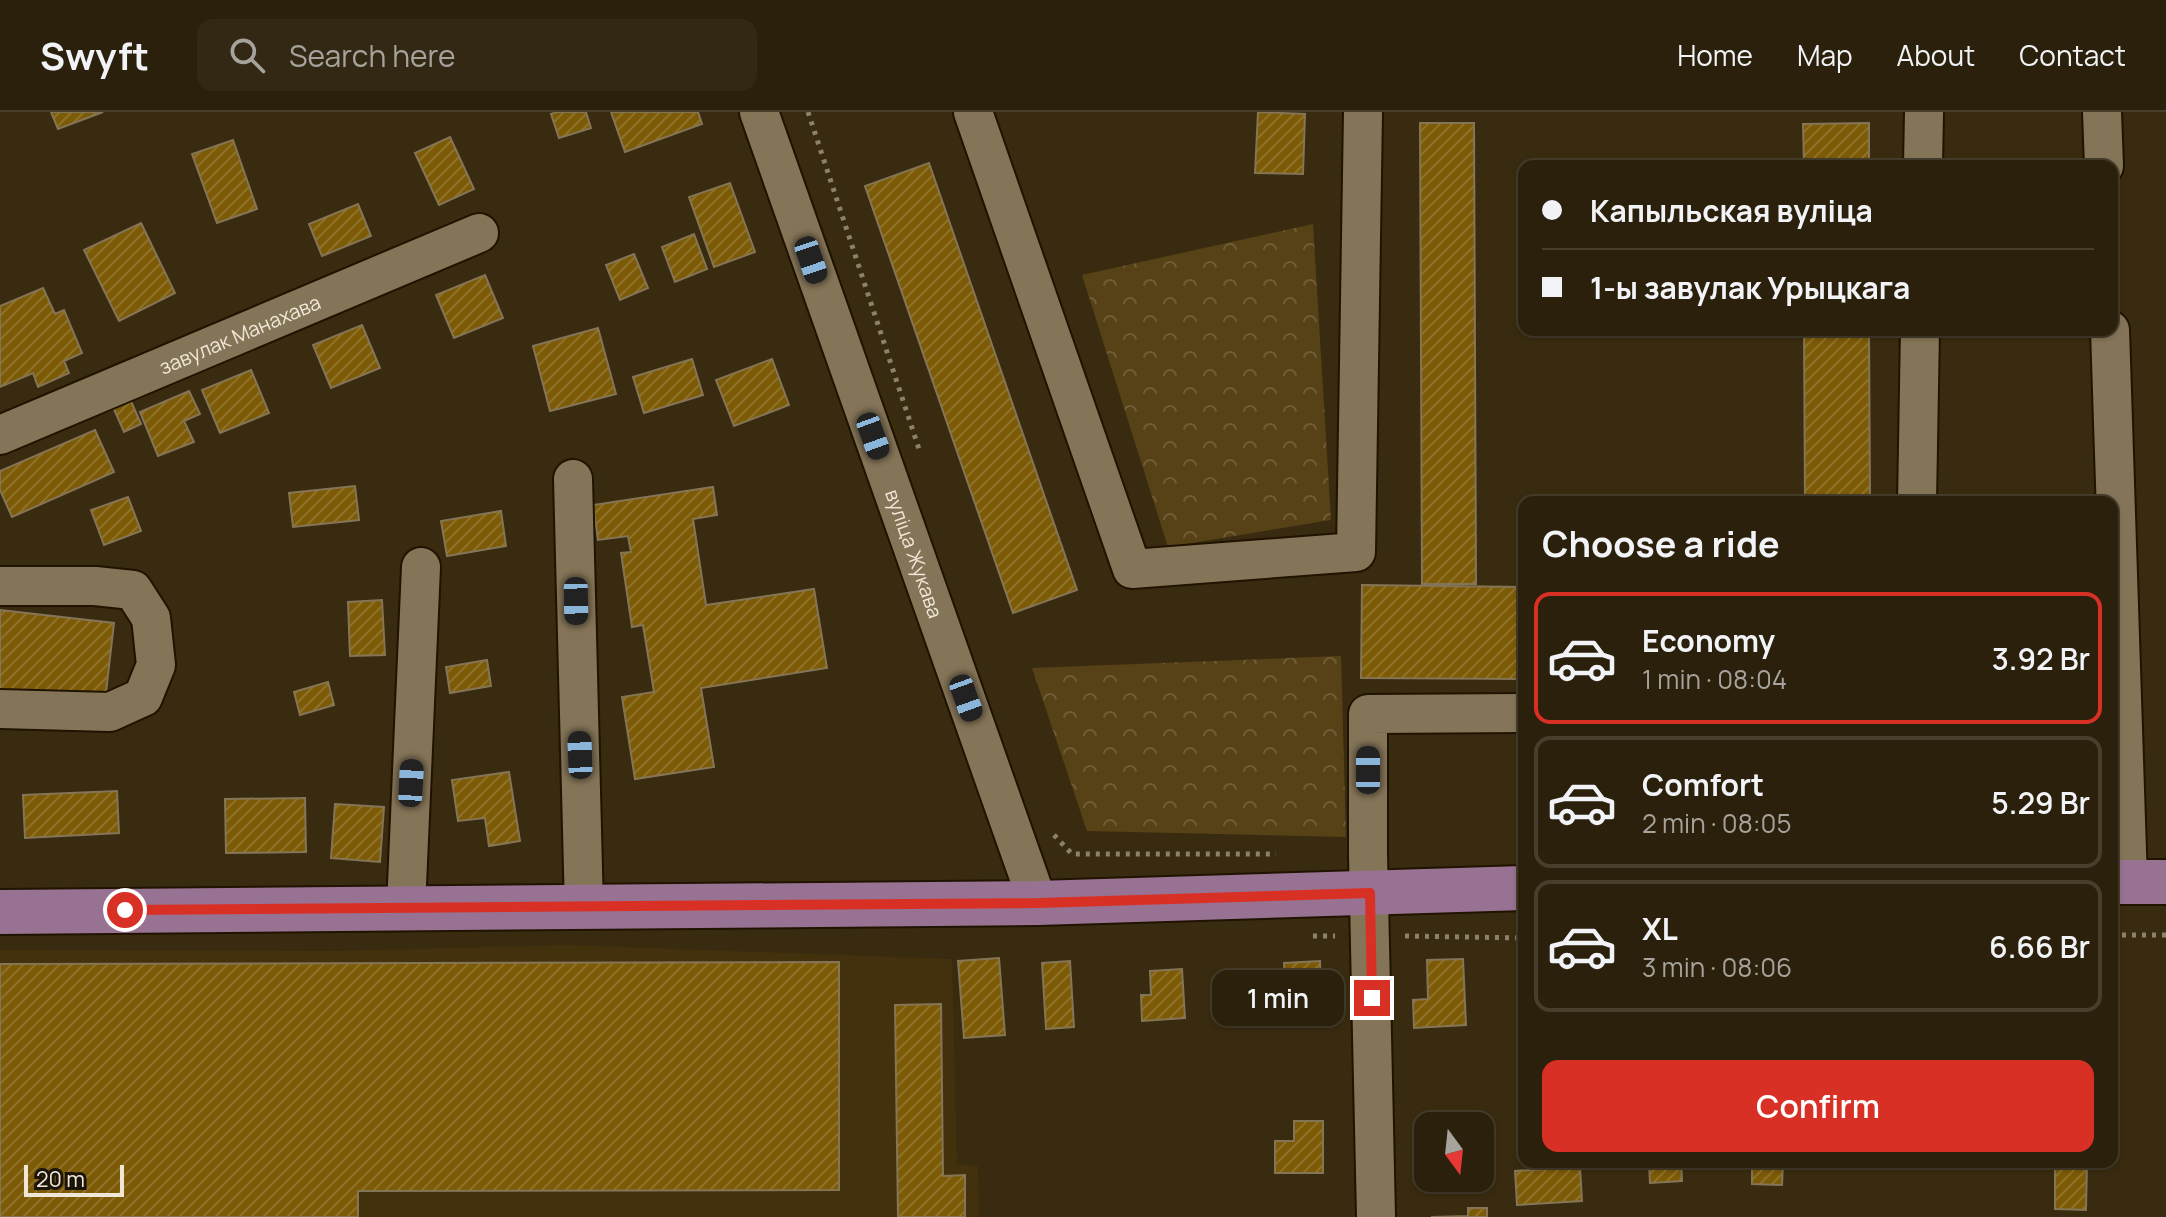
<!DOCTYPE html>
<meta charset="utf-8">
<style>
body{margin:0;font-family:Manrope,sans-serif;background:#332814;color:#f1f3f6;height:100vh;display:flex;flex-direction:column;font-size:30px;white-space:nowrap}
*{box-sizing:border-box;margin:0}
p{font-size:26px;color:#a6a39d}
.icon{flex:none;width:44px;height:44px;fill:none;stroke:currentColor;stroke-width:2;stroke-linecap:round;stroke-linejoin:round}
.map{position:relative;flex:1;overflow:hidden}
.drawer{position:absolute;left:1518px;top:384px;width:600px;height:672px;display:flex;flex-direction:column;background:#2b200b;border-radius:16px;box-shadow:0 2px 6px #0004,0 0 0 2px #473e2c}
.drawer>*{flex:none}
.top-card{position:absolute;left:1518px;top:48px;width:600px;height:176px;border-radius:16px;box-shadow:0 2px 6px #0004,0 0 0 2px #473e2c;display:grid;align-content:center;height:176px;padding:0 24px;background:#2b200b}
.needle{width:52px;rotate:165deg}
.buttons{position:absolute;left:1414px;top:1000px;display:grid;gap:16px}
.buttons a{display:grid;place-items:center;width:80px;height:80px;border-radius:16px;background:#2b200b;box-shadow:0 2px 6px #0004,0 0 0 2px #473e2c;font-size:40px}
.scale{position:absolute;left:24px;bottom:20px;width:100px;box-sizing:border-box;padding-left:8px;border:4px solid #f0e7d7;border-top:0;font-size:22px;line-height:28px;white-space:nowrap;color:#f0e7d7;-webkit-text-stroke:6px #1b1509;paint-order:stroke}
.end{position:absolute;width:36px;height:36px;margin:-18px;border:10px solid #d93025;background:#fff;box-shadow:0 0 0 4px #fff}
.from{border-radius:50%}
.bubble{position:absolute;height:56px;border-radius:16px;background:#2b200b;box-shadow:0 2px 6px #0004,0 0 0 2px #473e2c;font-size:26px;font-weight:600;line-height:56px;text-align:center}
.car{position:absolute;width:24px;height:48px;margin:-24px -12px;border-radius:10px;box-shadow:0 0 6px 2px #0007;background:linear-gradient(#222 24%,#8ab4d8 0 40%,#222 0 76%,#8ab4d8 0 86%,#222 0)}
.top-card b{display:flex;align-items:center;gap:28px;height:76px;font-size:30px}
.top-card b+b{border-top:2px solid #473e2c}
.top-card i{width:20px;height:20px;background:#f1f3f6}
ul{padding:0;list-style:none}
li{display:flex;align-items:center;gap:24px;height:132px;margin:0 16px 12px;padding:0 8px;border:4px solid #473e2c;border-radius:16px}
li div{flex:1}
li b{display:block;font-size:30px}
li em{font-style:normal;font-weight:600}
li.on{border-color:#d93025}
li>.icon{width:72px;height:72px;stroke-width:1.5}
h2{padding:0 24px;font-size:36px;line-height:96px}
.button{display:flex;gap:16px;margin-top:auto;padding:16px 24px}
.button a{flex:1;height:92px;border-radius:16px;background:#d93025;color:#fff;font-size:32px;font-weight:600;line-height:92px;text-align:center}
header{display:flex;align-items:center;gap:48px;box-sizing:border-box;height:112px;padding:0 40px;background:#2b200b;border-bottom:2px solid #473e2c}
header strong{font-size:38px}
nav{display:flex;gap:44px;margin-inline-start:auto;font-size:28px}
.search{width:560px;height:72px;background:#332814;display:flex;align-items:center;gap:20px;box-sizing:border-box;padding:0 28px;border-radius:16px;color:#a6a39d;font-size:30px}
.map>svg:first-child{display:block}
.built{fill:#43310d}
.park{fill:url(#park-crowns)}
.building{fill:url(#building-hatch);stroke:#857557;stroke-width:2}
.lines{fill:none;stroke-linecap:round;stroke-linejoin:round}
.minor-casing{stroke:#201300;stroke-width:42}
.major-casing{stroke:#201300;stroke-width:48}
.path{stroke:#8d816a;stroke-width:5;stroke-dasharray:4 6;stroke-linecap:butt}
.minor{stroke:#857558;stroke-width:38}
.major{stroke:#987292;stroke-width:44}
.route{stroke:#d93025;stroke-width:10}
.labels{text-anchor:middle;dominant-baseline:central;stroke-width:6;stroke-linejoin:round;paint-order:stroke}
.street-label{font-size:20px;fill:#f0e7d7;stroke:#1b1509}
</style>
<header>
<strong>Swyft</strong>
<div class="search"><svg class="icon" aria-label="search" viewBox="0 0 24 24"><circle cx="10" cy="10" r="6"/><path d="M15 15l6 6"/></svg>Search here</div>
<nav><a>Home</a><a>Map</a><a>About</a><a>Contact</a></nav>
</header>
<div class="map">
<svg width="2166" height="1105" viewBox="0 0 2166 1105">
<defs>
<pattern id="park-crowns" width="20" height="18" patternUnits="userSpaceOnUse" patternTransform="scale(2)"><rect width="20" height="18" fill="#574116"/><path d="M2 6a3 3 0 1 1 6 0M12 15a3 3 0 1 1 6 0" fill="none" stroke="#6f5c37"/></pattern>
<pattern id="building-hatch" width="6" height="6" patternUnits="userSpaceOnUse" patternTransform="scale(2)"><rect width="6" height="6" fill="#7c5a06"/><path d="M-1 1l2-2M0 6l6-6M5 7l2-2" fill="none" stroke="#8f722a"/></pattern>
</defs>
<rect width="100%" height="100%" fill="#392b0f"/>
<path class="built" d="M568,833L952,847L957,1052L978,1054L979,1105H0V838L336,839Z"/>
<path class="park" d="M1313,112L1331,408L1168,435L1082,163Z
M1341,544L1346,725L1087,719L1032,556Z"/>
<path class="building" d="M51,0H103L58,17Z
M557,0H586L591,16L559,26L551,2Z
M611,0H698L702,12L625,40Z
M1258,0L1305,2L1303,62L1255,61Z
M1420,11H1474L1476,472H1422Z
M1869,11V54H1804L1803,12Z
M450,25L474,77L439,93L415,41Z
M233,28L257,97L217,111L192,42Z
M929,51L1077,478L1013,501L865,74Z
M730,71L755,140L714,155L689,85Z
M358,92L371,124L322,144L309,112Z
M141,111L175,181L119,209L84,138Z
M694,122L707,157L675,170L662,135Z
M634,142L648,176L620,188L606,153Z
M485,163L503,206L454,226L436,183Z
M43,176L55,202L64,198L82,241L64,249L69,261L38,275L33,261L0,275V194Z
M362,213L380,256L331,276L313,233Z
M598,216L616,282L550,299L533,234Z
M1804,218H1869L1870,390H1805Z
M692,247L703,283L644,301L633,265Z
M772,247L789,293L734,314L716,268Z
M251,258L269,301L220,321L202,278Z
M189,279L200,302L184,309L194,330L158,344L140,300Z
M130,287L141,312L124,320L113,295Z
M95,318L114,360L12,405L0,378V359Z
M355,374L359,408L293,415L289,381Z
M713,375L717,403L693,407L706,493L814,477L827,556L701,576L714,655L635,667L622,585L654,580L643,513L632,515L621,441L631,440L628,424L598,428L593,393Z
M128,385L141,419L104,433L91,398Z
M501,399L506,434L447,444L441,409Z
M1362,473L1524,475V567L1361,566Z
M382,488L385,543L350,544L348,490Z
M0,498L114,511L105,589L0,577Z
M487,548L491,574L450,581L446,555Z
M328,570L334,593L300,603L294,580Z
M509,660L520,729L489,734L485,706L458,709L452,668Z
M117,679L119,721L25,726L23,683Z
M305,686L306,740L226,741L225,687Z
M335,692L384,695L380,750L331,746Z
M999,846L1005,923L964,926L958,849Z
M1463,847L1466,913L1414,916L1413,888L1428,887L1427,848Z
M1070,849L1074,915L1046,917L1042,851Z
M1320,849L1322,907L1287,909L1284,851Z
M839,850V1078L358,1079V1105H0V852Z
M1182,857L1185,906L1142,909L1141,883H1151L1150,859Z
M941,892L943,1064L965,1063V1105H898L895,893Z
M1294,1009H1323V1061H1275V1029H1294Z
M1649,1050H1681L1682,1069L1650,1071Z
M1752,1050H1783L1782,1073L1752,1072Z
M2055,1050H2087L2086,1098L2055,1097Z
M1580,1055L1582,1089L1517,1093L1515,1059Z
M1468,1096H1487V1105H1431L1468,1104Z"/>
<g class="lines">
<g class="minor-casing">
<g id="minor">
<path id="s1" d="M759,0L1038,791"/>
<path d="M973,0L1132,457L1356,440L1363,0"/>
<path d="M2102,0L2104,54"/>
<path d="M1923,54L1924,0"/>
<path d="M2110,218L2128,770"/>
<path id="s2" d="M0,323L479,121"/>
<path d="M573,367L584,796"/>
<path d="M1917,390L1920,218"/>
<path d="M0,474H95L133,478L151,506L156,553L143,585L110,600L0,597"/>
<path d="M406,795L421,455"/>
<path d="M1376,1105L1368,742V602L1524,601"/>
</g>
</g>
<g class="major-casing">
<path id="major" d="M2112,770H2166
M0,800L1038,791L1524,776"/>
</g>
<path class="path" d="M808,0L919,337
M1054,723L1072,742H1276
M2112,823H2166
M1313,824H1335
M1405,824L1524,826"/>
<use href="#minor" class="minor"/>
<use href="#major" class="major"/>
</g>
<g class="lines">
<path class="route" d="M125,798L1038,791L1370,781L1372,886"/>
</g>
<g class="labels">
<g class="street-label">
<text stroke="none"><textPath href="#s2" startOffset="260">завулак Манахава</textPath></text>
<text stroke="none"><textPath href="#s1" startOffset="468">вуліца Жукава</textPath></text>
</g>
</g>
</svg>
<div class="buttons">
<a><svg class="needle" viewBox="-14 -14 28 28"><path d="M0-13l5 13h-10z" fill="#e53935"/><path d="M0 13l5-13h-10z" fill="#a6a39d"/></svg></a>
</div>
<div class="scale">20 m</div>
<i class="end from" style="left:125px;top:798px"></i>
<i class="end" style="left:1372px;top:886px"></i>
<div class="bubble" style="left:1212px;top:858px;width:132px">1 min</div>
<i class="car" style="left:811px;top:148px;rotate:161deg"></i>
<i class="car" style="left:873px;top:324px;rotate:160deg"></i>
<i class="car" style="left:576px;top:489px;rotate:179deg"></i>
<i class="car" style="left:966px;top:586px;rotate:160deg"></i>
<i class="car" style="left:580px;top:643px;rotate:358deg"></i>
<i class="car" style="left:1368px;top:658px;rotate:0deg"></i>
<i class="car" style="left:411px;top:671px;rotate:3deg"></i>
<div class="top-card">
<b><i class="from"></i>Капыльская вуліца</b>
<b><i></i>1-ы завулак Урыцкага</b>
</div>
<section class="drawer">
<h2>Choose a ride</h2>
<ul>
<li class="on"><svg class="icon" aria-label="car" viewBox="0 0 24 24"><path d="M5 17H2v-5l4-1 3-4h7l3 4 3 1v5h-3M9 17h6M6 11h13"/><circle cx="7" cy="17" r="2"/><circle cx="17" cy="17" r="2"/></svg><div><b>Economy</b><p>1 min · 08:04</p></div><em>3.92 Br</em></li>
<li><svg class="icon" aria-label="car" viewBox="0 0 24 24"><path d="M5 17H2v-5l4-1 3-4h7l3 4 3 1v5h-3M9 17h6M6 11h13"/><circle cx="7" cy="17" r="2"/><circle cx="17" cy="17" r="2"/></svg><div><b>Comfort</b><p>2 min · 08:05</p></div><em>5.29 Br</em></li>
<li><svg class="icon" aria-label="car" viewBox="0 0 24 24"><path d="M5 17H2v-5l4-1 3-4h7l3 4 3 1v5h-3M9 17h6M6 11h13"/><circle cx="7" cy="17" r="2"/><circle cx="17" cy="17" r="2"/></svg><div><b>XL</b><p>3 min · 08:06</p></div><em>6.66 Br</em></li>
</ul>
<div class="button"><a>Confirm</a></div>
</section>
</div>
